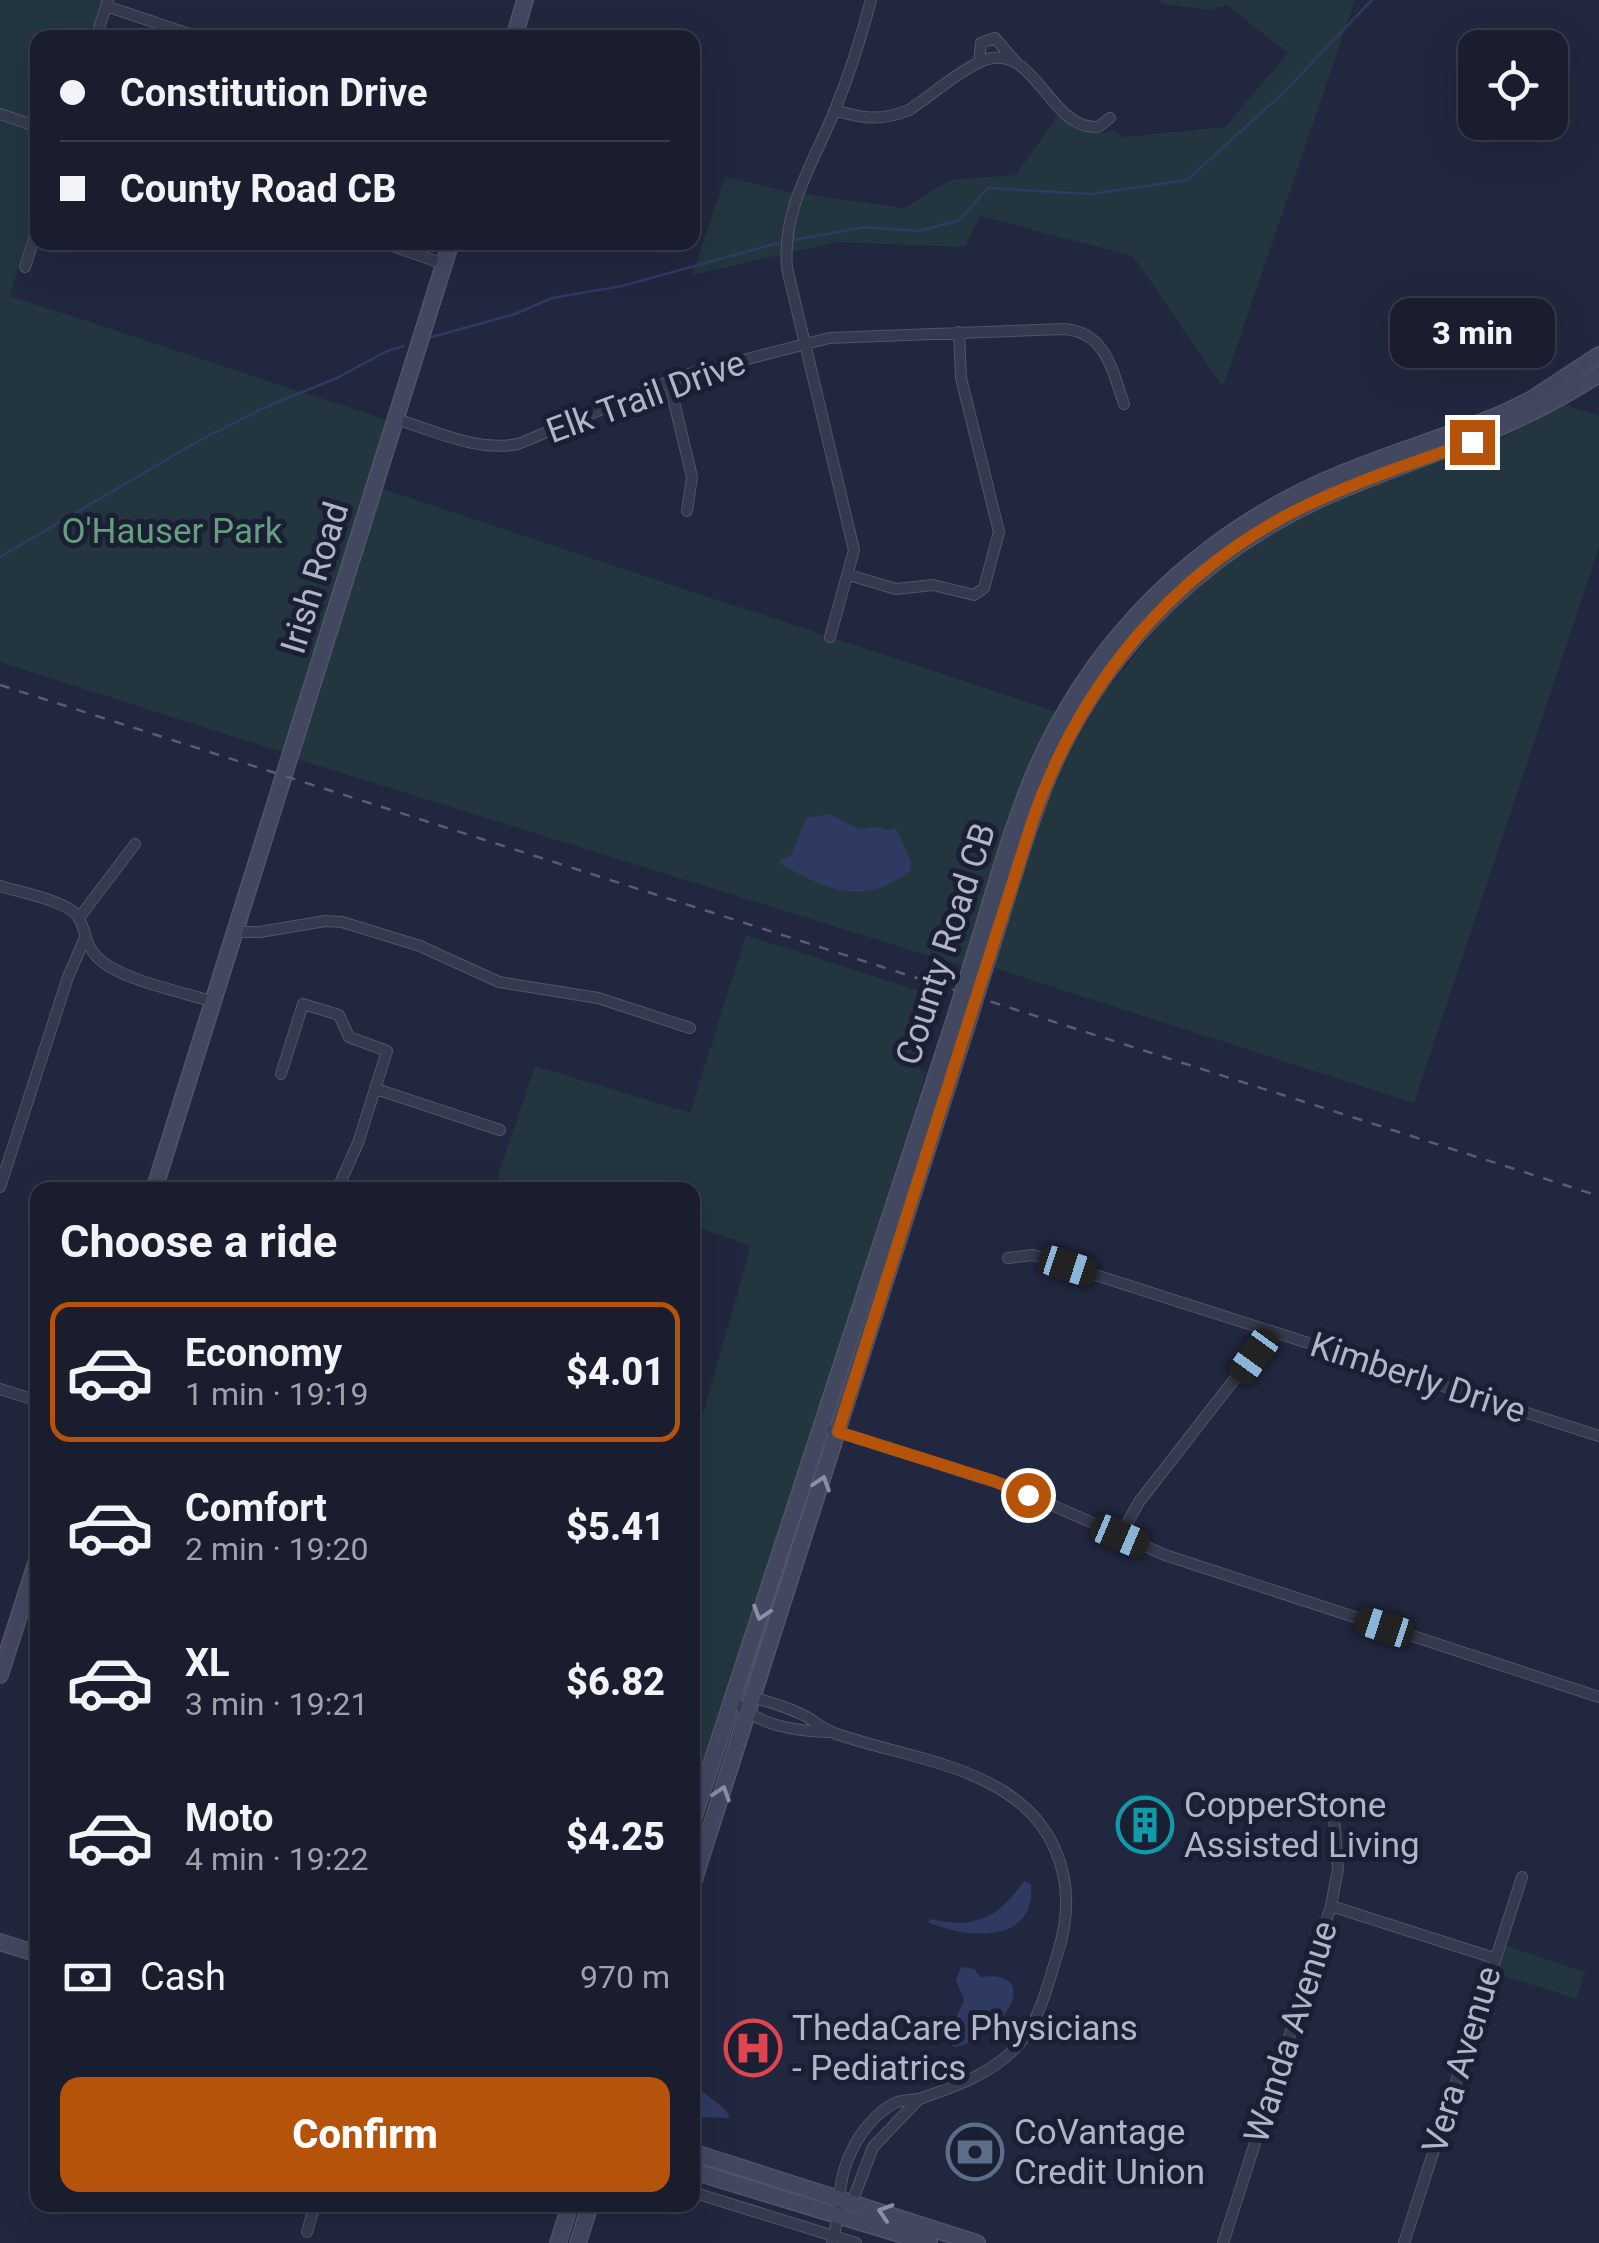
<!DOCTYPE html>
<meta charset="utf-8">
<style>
body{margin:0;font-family:Roboto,sans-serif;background:#222636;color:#f1f3f6;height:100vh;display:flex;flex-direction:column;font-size:38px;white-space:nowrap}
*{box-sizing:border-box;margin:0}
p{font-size:32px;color:#9fa2aa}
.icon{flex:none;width:55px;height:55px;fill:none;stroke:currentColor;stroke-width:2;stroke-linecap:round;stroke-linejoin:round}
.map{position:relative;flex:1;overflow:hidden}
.side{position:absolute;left:30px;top:1182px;width:670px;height:1030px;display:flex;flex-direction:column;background:#191d2e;border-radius:20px;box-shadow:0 10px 40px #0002,0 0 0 2px #373b4a}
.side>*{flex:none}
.top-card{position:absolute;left:30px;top:30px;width:670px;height:220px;border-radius:20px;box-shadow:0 10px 40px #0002,0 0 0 2px #373b4a;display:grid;align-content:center;height:220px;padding:0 30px;background:#191d2e}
.tools{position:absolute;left:1458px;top:30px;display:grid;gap:20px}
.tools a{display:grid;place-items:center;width:110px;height:110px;border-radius:20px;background:#191d2e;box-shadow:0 10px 40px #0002,0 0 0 2px #373b4a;font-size:50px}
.end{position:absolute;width:45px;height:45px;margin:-22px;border:12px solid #b45309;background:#fff;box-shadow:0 0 0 5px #fff}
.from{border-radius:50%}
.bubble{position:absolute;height:70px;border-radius:20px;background:#191d2e;box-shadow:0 10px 40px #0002,0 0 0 2px #373b4a;font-size:32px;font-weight:800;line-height:70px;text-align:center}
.car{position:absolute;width:30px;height:60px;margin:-30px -15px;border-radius:12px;box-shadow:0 0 8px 2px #0007;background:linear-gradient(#222 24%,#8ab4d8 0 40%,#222 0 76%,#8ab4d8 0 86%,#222 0)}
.top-card b{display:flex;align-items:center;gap:35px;height:95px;font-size:38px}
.top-card b+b{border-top:2px solid #373b4a}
.top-card i{width:25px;height:25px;background:#f1f3f6}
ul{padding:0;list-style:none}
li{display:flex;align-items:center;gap:30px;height:140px;margin:0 20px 15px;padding:0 10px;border:5px solid transparent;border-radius:20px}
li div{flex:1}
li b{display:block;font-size:38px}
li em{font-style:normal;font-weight:800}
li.on{border-color:#b45309}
li>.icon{width:90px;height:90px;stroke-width:1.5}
h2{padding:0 30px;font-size:45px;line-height:120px}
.pay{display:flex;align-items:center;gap:25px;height:110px;padding:0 30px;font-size:38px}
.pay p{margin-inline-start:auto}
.action{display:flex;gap:20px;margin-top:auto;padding:20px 30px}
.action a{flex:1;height:115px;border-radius:20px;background:#b45309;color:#fff;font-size:40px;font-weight:800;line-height:115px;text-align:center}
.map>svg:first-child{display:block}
.green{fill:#23363f}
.water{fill:#2f3a63}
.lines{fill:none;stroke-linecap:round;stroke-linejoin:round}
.stream{stroke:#2f3a63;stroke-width:2.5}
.street-casing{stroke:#505569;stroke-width:12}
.secondary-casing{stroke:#505569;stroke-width:18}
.street{stroke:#353a4e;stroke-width:10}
.secondary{stroke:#434861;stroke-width:15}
.rail{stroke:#565d75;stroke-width:2.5;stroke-dasharray:10 10;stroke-linecap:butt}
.secondary-bridge-casing{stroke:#505569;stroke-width:18;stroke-linecap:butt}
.secondary-bridge{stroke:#434861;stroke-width:15}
.oneway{stroke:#8a8fa5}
.route{stroke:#b45309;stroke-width:12}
.labels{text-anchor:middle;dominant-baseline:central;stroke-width:10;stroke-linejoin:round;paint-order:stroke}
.street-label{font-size:35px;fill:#b0b5c9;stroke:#1a1f33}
.park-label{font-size:35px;fill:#659d7e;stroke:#1a1f33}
.poi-label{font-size:35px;fill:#b0b5c9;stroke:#1a1f33;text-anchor:start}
</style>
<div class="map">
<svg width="1599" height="2243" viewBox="0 0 1599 2243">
<rect width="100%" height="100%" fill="#21273e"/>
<path class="green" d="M0,0H103L91,37L38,38L37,121L0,108Z
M1160,0H1355L1223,387L1133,256L980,216L965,247L837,242L692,275L725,177L790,192L904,208L950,180L1016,175L1059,113C1076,128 1092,138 1114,131L1123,137L1225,127L1288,53L1227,5L1209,10L1162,4Z
M0,115L37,128V206L10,296L390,421L285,753L0,662Z
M1563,404L1599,416V547L1414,1103L994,968L1044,811L1067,755L1103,695L1170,611L1214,570L1274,529L1369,484L1503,437Z
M382,489L1060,713L965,967L297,759Z
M746,935L944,999L919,1069L926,1072L915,1109L693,1800V1447L751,1246L693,1226L692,1190H493L535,1066L690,1113Z
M1506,1946L1585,1972L1576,1999L1496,1973Z"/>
<path class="water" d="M829,814L858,829L880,827L888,831L896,828L911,862L910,871C862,908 826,889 781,864L779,861L791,856L806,818Z
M1024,1881L1031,1884C1037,1945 965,1939 928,1922L931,1919C975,1930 999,1917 1024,1881Z
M961,1967L974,1969L981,1977C1045,1969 1003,2038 955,2047L946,2041L964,2000L956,1980Z
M693,2084L725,2109L730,2118L702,2117L693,2112Z"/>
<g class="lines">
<path class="stream" d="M794,240L864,227L918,231L958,221L988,188L1091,194L1187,180L1282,94L1372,0
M432,337L515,314L552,298L622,286L778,243
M0,557L202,439L270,405L337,378L387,351L404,346"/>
<g class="street-casing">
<path id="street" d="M106,6L201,38
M96,38L108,0
M979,62L981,43L995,38L1015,61
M835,110C862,119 882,121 909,110C932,95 957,72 982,61C1035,39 1048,130 1098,127L1110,118
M0,114L38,127
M381,242L444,264
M25,267L38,226
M669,381L692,477L687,511
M396,419C435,431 477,452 518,444L685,375L829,338L1064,329C1106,332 1112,370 1124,404
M849,575L896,589L933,585L974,595L984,588L999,532L961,378L959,332
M830,637L854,550L787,268C782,209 813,164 834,112C849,76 861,38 871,0
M0,886C19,892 68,901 78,917C89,935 82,946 104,963C126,980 185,993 214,1002
M79,918L135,844
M236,932H260L325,921L342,922L420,946L499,982L598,998L690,1028
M281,1074L303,1004L339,1015L349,1037L387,1051L358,1143L337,1190
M376,1089L500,1130
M0,1187L68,977L84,940
M1008,1258L1033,1255L1599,1436
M0,1389L38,1401
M832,1430L1011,1487L1165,1555L1599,1697
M1120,1536L1139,1502L1272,1331
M751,1697C767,1701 786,1707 801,1714C813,1719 822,1729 834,1733C909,1760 1019,1766 1055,1849C1070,1883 1069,1917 1058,1952C1048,1983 1041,2017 1020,2043C996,2072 957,2086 922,2098C913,2101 901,2099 893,2104C876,2113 861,2132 853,2148C835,2182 842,2209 832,2243
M732,1700C758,1725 793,1731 828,1732
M1331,1906L1494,1958
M692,2192L856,2243
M851,2205L873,2147L918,2100
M307,2232L315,2205
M1223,2243L1331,1906L1338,1869L1334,1817
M1404,2243L1522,1877"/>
</g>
<g class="secondary-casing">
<path id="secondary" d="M514,38L525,0
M972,964C991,904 1007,841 1031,782C1081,658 1174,558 1293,496C1360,461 1436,442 1506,412L1532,399L1599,355
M985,967C1008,898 1026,825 1056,759C1112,641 1210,547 1329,495C1425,453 1509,433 1599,374
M154,1190L451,242
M0,1675L38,1557
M692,1823L954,1021
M692,1886L967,1025
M0,1942L38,1954
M692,2152L977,2243
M692,2171L929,2243
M558,2243L570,2205
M578,2243L590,2205"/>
</g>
<use href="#street" class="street"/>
<use href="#secondary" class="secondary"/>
<path class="rail" d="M0,685L1599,1196"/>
<g class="secondary-bridge-casing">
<path id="secondary-bridge" d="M954,1021L972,964
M967,1025L985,967"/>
</g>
<use href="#secondary-bridge" class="secondary-bridge"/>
</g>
<defs><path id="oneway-chevron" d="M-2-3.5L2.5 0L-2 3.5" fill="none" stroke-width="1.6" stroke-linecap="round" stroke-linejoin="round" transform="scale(2.5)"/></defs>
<g class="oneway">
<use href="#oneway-chevron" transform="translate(822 1483) rotate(-72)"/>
<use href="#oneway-chevron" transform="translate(761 1613) rotate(108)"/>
<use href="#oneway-chevron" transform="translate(722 1793) rotate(-72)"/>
<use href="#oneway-chevron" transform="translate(885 2212) rotate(-162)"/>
</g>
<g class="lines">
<path class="route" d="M1028,1495L994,1481L838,1432L1033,819C1080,685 1172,572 1301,508C1356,481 1415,462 1472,442"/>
</g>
<defs>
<g id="building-ring" transform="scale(2.875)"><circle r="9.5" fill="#1a1f33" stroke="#0f9aa8" stroke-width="1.5"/><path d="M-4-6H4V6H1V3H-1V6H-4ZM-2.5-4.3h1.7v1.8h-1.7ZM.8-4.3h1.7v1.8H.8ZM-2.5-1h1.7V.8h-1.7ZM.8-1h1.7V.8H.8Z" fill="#0f9aa8"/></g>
<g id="hospital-ring" transform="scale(2.875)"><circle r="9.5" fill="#1a1f33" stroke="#e0444e" stroke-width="1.5"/><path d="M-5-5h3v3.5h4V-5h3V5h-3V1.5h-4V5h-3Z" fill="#e0444e"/></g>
<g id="bank-ring" transform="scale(2.875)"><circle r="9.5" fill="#1a1f33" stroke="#5c6f8a" stroke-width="1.5"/><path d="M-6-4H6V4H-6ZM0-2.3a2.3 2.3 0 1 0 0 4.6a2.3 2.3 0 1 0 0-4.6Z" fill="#5c6f8a"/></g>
</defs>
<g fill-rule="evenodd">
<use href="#building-ring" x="1145" y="1825"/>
<use href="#hospital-ring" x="753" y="2048"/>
<use href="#bank-ring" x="975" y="2152"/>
</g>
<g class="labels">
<g class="street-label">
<text transform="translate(646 397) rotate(-20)">Elk Trail Drive</text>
<text transform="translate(315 578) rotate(-73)">Irish Road</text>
<text transform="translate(946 944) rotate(-72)">County Road CB</text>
<text transform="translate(1418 1378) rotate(18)">Kimberly Drive</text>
<text transform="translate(1291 2032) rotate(-72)">Wanda Avenue</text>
<text transform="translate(1462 2060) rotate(-73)">Vera Avenue</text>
</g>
<g class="park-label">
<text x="172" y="531">O'Hauser Park</text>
</g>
<g class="poi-label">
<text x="1184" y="1805">CopperStone<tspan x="1184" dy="40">Assisted Living</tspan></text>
<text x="792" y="2028">ThedaCare Physicians<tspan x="792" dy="40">- Pediatrics</tspan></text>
<text x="1014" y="2132">CoVantage<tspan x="1014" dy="40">Credit Union</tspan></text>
</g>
</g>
</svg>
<div class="tools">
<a><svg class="icon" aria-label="locate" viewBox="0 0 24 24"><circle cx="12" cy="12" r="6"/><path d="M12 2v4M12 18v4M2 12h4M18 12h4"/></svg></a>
</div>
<i class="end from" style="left:1028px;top:1495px"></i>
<i class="end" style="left:1472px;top:442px"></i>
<div class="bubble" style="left:1390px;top:298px;width:165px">3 min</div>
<i class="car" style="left:1068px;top:1266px;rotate:108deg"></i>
<i class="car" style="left:1254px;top:1356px;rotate:216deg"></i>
<i class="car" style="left:1120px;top:1536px;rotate:113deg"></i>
<i class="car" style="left:1384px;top:1627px;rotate:288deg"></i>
<div class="top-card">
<b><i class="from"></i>Constitution Drive</b>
<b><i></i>County Road CB</b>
</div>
<section class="side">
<h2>Choose a ride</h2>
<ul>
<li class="on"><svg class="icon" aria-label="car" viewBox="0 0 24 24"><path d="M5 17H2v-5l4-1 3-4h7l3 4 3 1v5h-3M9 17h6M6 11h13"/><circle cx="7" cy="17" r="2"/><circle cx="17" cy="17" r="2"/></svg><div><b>Economy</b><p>1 min · 19:19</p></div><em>$4.01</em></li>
<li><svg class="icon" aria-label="car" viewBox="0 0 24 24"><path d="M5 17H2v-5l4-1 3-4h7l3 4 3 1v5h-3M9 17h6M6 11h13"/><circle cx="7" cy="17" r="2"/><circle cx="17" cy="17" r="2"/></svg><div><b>Comfort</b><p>2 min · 19:20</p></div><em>$5.41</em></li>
<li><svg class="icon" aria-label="car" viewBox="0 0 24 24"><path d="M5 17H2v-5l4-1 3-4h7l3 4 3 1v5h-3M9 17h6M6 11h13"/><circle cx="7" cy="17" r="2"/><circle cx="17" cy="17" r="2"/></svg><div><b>XL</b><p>3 min · 19:21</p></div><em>$6.82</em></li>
<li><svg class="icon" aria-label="car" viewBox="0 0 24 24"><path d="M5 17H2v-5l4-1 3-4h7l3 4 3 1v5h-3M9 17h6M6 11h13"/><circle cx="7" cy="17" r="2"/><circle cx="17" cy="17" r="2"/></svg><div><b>Moto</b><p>4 min · 19:22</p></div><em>$4.25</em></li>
</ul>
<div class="pay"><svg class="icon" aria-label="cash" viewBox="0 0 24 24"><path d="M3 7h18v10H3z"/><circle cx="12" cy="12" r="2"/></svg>Cash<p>970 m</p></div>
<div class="action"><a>Confirm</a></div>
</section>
</div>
